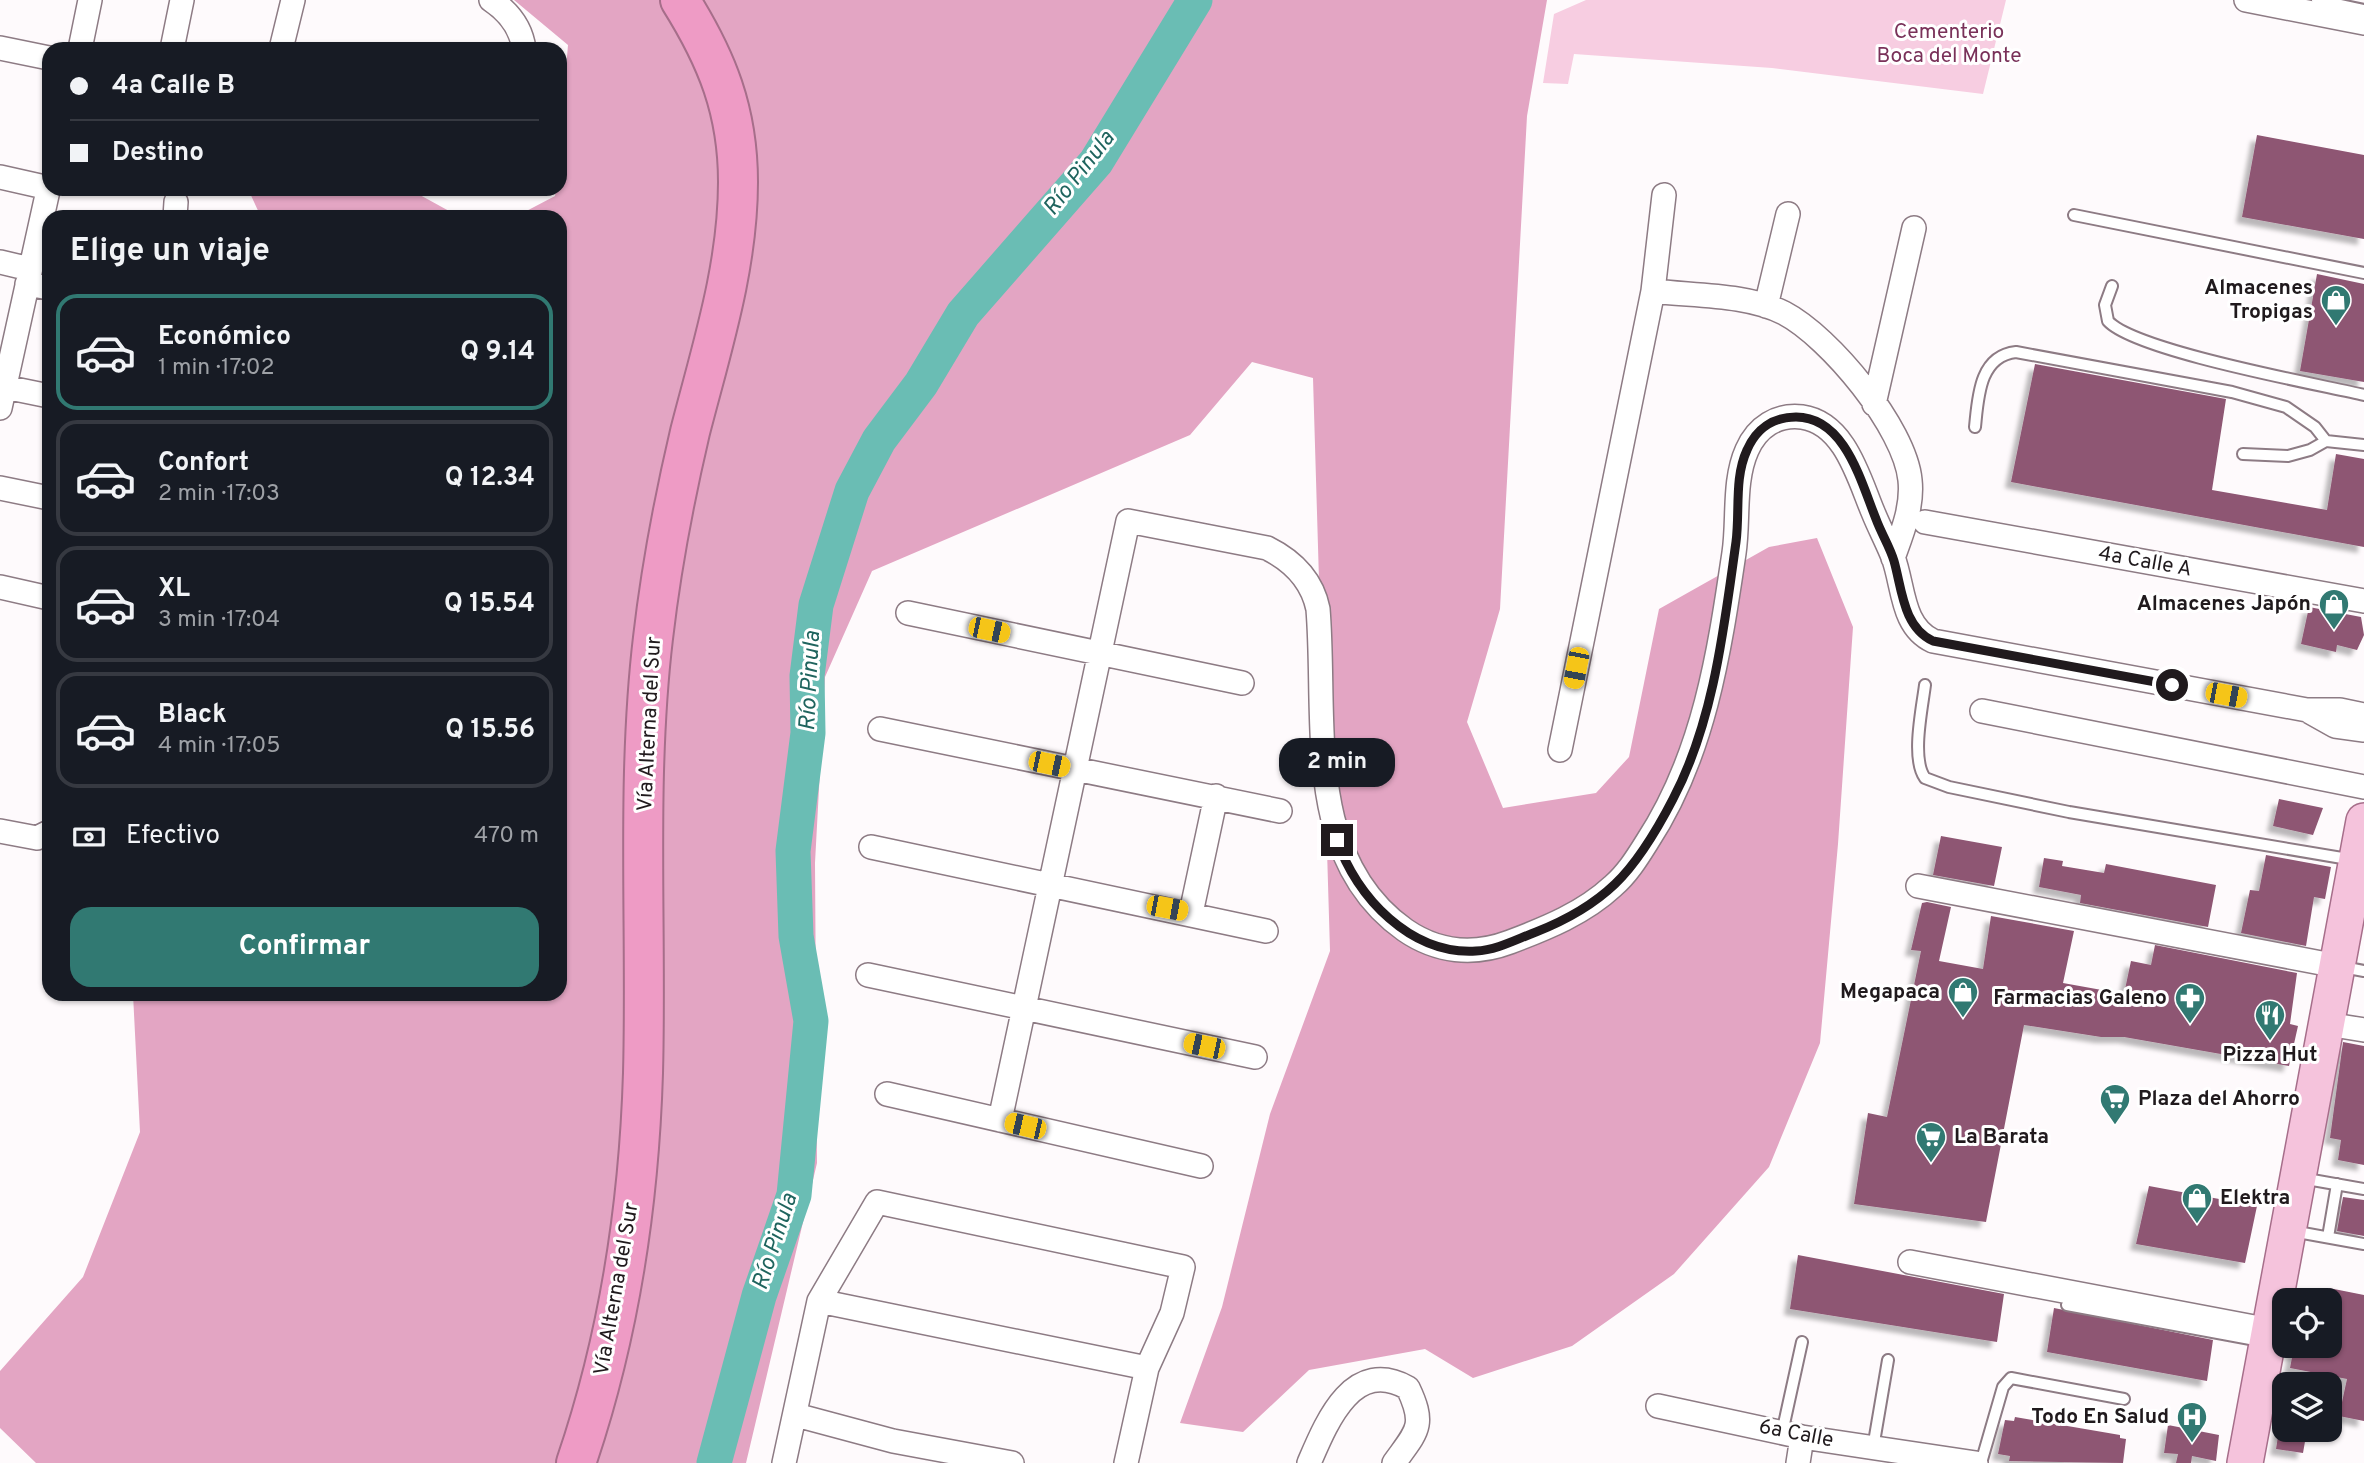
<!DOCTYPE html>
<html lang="es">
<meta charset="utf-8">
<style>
body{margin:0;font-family:Overpass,sans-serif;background:#242831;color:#f1f3f6;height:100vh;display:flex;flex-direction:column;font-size:26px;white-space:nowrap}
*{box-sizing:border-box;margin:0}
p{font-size:23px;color:#9ea1a6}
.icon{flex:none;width:38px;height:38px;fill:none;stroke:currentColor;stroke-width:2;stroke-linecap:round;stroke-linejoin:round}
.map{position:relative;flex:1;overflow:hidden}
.sheet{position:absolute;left:42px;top:210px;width:525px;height:791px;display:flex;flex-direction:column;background:#171b24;border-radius:21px;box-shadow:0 2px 5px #0004}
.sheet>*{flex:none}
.banner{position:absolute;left:42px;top:42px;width:525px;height:154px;border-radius:21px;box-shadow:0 2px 5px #0004;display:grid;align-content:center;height:154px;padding:0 28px;background:#171b24}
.buttons{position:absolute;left:2272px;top:1288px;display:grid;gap:14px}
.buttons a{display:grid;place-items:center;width:70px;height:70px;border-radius:14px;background:#171b24;box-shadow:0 2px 5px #0004;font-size:35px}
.end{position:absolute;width:32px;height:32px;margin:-16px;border:9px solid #201a1d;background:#fff;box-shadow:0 0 0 4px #fff}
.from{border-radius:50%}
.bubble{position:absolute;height:49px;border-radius:21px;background:#171b24;box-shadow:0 2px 5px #0004;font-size:23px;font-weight:700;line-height:49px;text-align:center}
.car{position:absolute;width:21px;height:42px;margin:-21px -10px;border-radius:9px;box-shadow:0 0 5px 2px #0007;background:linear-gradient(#f5c518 24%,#345 0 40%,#f5c518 0 76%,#345 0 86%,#f5c518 0)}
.banner b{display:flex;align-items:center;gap:24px;height:66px;font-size:26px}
.banner b+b{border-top:2px solid #363941}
.banner i{width:18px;height:18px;background:#f1f3f6}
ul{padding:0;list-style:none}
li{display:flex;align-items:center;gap:21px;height:116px;margin:0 14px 10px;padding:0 14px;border:4px solid #363941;border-radius:21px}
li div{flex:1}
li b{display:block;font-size:26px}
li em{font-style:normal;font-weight:700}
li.active{border-color:#317972}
li>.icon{width:63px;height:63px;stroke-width:1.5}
h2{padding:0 28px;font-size:32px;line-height:84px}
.pay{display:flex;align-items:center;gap:18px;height:77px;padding:0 28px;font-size:26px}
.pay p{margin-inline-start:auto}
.primary-button{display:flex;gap:14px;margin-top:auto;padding:14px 28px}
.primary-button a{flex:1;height:80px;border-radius:21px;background:#317972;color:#fff;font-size:28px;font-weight:700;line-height:80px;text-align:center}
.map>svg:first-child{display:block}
.green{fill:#f7cde1}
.forest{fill:#e3a5c3}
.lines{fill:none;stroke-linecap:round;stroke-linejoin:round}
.river{stroke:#6abdb4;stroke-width:35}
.building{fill:#8e5673;filter:url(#shadow)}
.lane-casing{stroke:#8d7b84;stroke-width:14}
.street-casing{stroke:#8d7b84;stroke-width:26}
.primary-casing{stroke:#a66e8a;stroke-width:38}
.highway-casing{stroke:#a66e8a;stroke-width:42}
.lane{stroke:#fff;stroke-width:10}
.street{stroke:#fff;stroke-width:23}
.primary{stroke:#f5c3dc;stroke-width:35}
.highway{stroke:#ee9bc5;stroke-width:38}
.route{stroke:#201a1d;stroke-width:9}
.labels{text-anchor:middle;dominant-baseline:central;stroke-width:6;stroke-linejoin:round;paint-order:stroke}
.park-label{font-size:21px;fill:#793159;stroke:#fff}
.poi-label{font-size:21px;font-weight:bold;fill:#201a1d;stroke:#fff;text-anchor:end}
.street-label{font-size:21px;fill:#201a1d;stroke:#fff}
.water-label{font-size:23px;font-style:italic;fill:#1f645e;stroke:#fff}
</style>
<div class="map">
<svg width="2364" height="1463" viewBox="0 0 2364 1463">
<defs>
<filter id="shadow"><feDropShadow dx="-6" dy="6" stdDeviation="2" flood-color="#0004"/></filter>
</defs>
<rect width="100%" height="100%" fill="#fefafc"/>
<path class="green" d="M1586,0H2006L1983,94L1772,68L1574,54L1568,84L1543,83L1554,14Z"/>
<path class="forest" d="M514,0H1547L1527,116L1500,609L1467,722L1503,808L1596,793L1629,757L1659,609L1769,547L1817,538L1853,627L1838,844L1820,1043L1769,1167L1674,1274L1572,1346L1473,1378L1425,1349L1309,1370L1243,1432L1180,1423L1222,1307L1270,1114L1330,951L1313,378L1252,362L1190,435L872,571L825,677L815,863L817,1163L746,1463H36L0,1428V1371L83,1277L140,1132L133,994H560V217H515L555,196L556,189H560V140L568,45Z
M248,189H409L460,217H261Z"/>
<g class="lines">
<path class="river" d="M714,1463L759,1296L794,1195L811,1021L796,936L793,851L808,733L807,676L816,605L852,491L879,440L921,384L963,314L1096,162L1195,0"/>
</g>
<path class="building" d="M2257,135L2364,155V239L2242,217Z
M2317,274L2364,284V382L2300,371Z
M2035,364L2226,399L2212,490L2327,510L2336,454L2364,459V547L2011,482Z
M2309,607L2361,617L2364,635L2357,650L2337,645L2336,652L2301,644Z
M2279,799L2323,808L2313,835L2273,826Z
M1941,836L2002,847L1994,886L1933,875Z
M2266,855L2331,867L2325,899L2314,897L2306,946L2241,933L2250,890L2259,891Z
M2044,858L2063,861L2062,866L2104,873L2106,864L2216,885L2208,927L2080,903L2081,895L2039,887Z
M1927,902L1951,907L1939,961L1983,969L1991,916L2074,931L2063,983L2124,994L2131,961L2151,965L2155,945L2297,973L2290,1024L2298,1026L2289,1066L2124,1037H2101L2024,1025L1986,1222L1854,1204L1868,1113L1887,1117L1921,951L1911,950L1922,903Z
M2343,1042L2364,1046V1165L2338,1160L2341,1140L2330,1138Z
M2149,1186L2257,1206L2245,1263L2136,1244Z
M2343,1197L2364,1200V1236L2337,1231Z
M1798,1255L2004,1294L1997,1342L1790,1309Z
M2329,1288L2364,1295V1421L2339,1416L2347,1379L2290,1368L2294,1347L2329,1346Z
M2054,1308L2213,1340L2207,1381L2047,1352Z
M2015,1417L2120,1435V1438L2126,1439L2123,1463L2009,1461L2010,1456L1998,1454L2005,1420L2014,1421Z
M2168,1425L2219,1435L2216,1461L2192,1456L2191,1463H2176L2178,1454L2164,1453Z
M2279,1430H2307L2303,1453L2276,1449Z"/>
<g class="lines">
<g class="lane-casing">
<path id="lane" d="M2317,0L2364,10
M2074,215L2364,273
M2112,286L2105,305L2108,321C2135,351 2317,384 2364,395
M1975,427C1978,398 1979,356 2016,352L2232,392L2286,407L2315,427L2326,441
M2243,454L2288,456L2310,450L2326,441L2364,445
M1925,685C1922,709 1911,759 1925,778L1949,787L2069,812L2354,860
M2343,967L2364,971
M2301,1178L2364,1189
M2292,1231L2364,1244
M2328,1237L2337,1184
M2067,1305L2261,1341
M1782,1433L1802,1342
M1873,1448L1888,1360
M1981,1463L2003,1387L2011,1378L2124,1399"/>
</g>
<g class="street-casing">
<path id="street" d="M491,0C509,12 521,27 524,49
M2246,0L2364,23
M0,48L49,58
M80,49L90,0
M172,49L182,0
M281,49L293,0
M0,177L49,188
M175,217L176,202
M0,262L30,269
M27,284L49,288
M1653,291C1694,296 1747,294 1784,313C1830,337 1905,428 1910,480C1913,507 1902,533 1893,558
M1766,306L1788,214
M0,386L49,396
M1874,404L1914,228
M0,408L49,186
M0,488L49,498
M1925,522L2364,601
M0,587L49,598
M908,613L1242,683
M1982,711L2364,787
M2310,712L2335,726L2364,730
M880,729L1280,811
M1560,750L1653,291L1664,195
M0,831L37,838L49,832
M871,847L1266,931
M1918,886L2337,966
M1191,913L1216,796
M868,975L1255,1057
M2327,1024L2364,1030
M887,1094L1201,1166
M1000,1120L1128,521L1267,548C1293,561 1312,580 1318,609C1327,719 1302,857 1405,930C1437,952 1473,956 1510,942C1547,928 1584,913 1613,886C1627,874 1637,858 1647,842C1704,755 1719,654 1734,553C1739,520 1733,481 1747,450C1757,427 1777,414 1802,417C1845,423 1859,479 1873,512C1879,527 1887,542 1893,557C1904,586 1901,626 1933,641L2307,710H2340L2364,715
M1910,1262L2270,1330
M819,1301L1147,1368
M1658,1406L1802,1437L1976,1463
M796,1415L893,1441L1012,1463
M784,1463L819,1301L877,1202L1183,1267L1172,1313L1147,1368L1126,1463
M1309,1463C1327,1421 1353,1357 1408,1388C1426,1426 1417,1431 1394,1463
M1798,1463L1802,1437"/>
</g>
<g class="primary-casing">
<path id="primary" d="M2245,1463L2364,821"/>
</g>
<g class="highway-casing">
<path id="highway" d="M576,1463C619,1337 639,1205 643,1073C647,929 636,781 653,638C661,569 674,500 690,432C711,350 738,268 738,182C738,111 717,59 680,0"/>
</g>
<use href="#lane" class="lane"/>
<use href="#street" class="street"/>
<use href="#primary" class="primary"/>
<use href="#highway" class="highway"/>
</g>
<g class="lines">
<path class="route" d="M1337,840C1356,897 1411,955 1476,951C1497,950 1517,939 1536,932C1564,921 1593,905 1615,884C1639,861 1658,828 1673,799C1714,721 1724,627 1736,542C1740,512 1734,478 1747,450C1756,429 1773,417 1796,417C1845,417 1861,482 1876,519C1881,533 1890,547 1894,561C1902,589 1903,627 1933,641L2172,685"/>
</g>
<defs>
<g id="shop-pin" transform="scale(1.575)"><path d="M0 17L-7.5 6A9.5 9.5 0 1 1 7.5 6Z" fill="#317972" stroke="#fff"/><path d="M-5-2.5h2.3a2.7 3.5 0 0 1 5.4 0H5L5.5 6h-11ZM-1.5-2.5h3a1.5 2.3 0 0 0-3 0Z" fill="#fff"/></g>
<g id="pharmacy-pin" transform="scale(1.575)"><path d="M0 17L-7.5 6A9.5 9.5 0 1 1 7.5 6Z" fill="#317972" stroke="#fff"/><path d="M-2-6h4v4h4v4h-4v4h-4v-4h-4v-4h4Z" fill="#fff"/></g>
<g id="restaurant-pin" transform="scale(1.575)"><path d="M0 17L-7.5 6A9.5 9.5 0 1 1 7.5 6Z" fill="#317972" stroke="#fff"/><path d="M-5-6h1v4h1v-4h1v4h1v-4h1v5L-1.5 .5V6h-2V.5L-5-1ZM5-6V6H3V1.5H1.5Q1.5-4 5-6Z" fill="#fff"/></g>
<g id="supermarket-pin" transform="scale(1.575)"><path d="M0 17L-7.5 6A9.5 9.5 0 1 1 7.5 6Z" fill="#317972" stroke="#fff"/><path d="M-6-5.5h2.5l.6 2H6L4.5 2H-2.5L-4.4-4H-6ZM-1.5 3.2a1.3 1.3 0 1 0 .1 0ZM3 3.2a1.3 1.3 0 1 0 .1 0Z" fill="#fff"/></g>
<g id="hospital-pin" transform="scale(1.575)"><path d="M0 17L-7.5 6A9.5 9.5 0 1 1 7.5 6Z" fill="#317972" stroke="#fff"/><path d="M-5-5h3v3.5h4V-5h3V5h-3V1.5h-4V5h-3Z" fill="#fff"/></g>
</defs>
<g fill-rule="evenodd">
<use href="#shop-pin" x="2336" y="300"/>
<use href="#shop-pin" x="2334" y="604"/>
<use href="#shop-pin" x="1963" y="992"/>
<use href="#pharmacy-pin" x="2190" y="998"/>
<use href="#restaurant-pin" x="2270" y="1015"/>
<use href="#supermarket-pin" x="2115" y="1099"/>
<use href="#supermarket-pin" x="1931" y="1137"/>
<use href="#shop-pin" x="2197" y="1198"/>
<use href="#hospital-pin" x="2192" y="1417"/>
</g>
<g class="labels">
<g class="park-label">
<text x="1949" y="32">Cementerio<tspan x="1949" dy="24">Boca del Monte</tspan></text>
</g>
<g class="poi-label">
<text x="2313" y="288">Almacenes<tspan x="2313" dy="24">Tropigas</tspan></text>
<text x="2311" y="604">Almacenes Japón</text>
<text x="1940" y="992">Megapaca</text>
<text x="2167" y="998">Farmacias Galeno</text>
<text x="2270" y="1055" text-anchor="middle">Pizza Hut</text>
<text x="2138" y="1099" text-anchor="start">Plaza del Ahorro</text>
<text x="1954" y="1137" text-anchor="start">La Barata</text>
<text x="2220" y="1198" text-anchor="start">Elektra</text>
<text x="2169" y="1417">Todo En Salud</text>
</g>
<g class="street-label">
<text transform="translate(2145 562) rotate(10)">4a Calle A</text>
<text transform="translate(650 724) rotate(-87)">Vía Alterna del Sur</text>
<text transform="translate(617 1289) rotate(-80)">Vía Alterna del Sur</text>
<text transform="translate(1796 1434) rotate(11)">6a Calle</text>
</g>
<g class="water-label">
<text transform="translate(1080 174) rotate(-52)">Río Pinula</text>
<text transform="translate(811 681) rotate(-87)">Río Pinula</text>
<text transform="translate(776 1242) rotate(-72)">Río Pinula</text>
</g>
</g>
</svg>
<div class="buttons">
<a><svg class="icon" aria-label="locate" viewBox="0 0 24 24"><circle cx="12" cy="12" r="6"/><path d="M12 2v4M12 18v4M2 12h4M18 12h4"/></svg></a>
<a><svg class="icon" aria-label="layers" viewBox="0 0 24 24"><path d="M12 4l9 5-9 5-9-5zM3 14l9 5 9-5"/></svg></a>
</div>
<i class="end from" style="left:2172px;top:685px"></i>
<i class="end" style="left:1337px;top:840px"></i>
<div class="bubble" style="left:1279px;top:738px;width:116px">2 min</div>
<i class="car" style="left:989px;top:630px;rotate:102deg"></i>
<i class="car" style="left:1576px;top:668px;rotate:191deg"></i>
<i class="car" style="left:2226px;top:695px;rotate:101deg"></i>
<i class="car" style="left:1049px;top:764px;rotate:102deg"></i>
<i class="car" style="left:1167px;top:908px;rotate:101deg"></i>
<i class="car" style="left:1204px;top:1046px;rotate:282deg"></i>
<i class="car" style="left:1025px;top:1126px;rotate:283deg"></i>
<div class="banner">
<b><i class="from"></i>4a Calle B</b>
<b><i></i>Destino</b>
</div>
<section class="sheet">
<h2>Elige un viaje</h2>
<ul>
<li class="active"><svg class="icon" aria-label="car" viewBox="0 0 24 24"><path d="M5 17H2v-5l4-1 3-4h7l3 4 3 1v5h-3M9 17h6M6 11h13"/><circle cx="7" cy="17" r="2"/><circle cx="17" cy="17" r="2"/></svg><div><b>Económico</b><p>1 min · 17:02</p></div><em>Q 9.14</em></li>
<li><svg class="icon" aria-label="car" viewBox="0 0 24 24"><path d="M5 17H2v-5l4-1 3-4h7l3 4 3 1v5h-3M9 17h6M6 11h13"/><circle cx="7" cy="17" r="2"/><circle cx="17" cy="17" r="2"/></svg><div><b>Confort</b><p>2 min · 17:03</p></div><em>Q 12.34</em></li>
<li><svg class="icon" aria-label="car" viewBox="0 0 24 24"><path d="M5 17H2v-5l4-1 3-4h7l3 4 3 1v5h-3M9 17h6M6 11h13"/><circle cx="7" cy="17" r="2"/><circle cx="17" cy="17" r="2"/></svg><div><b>XL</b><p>3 min · 17:04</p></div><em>Q 15.54</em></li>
<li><svg class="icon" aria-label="car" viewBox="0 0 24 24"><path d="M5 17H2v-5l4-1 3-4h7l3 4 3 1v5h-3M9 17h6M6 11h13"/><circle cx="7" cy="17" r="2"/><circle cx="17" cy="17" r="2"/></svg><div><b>Black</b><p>4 min · 17:05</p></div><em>Q 15.56</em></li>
</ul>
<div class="pay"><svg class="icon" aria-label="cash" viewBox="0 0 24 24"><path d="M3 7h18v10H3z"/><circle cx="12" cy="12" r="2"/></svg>Efectivo<p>470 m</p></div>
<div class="primary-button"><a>Confirmar</a></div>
</section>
</div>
